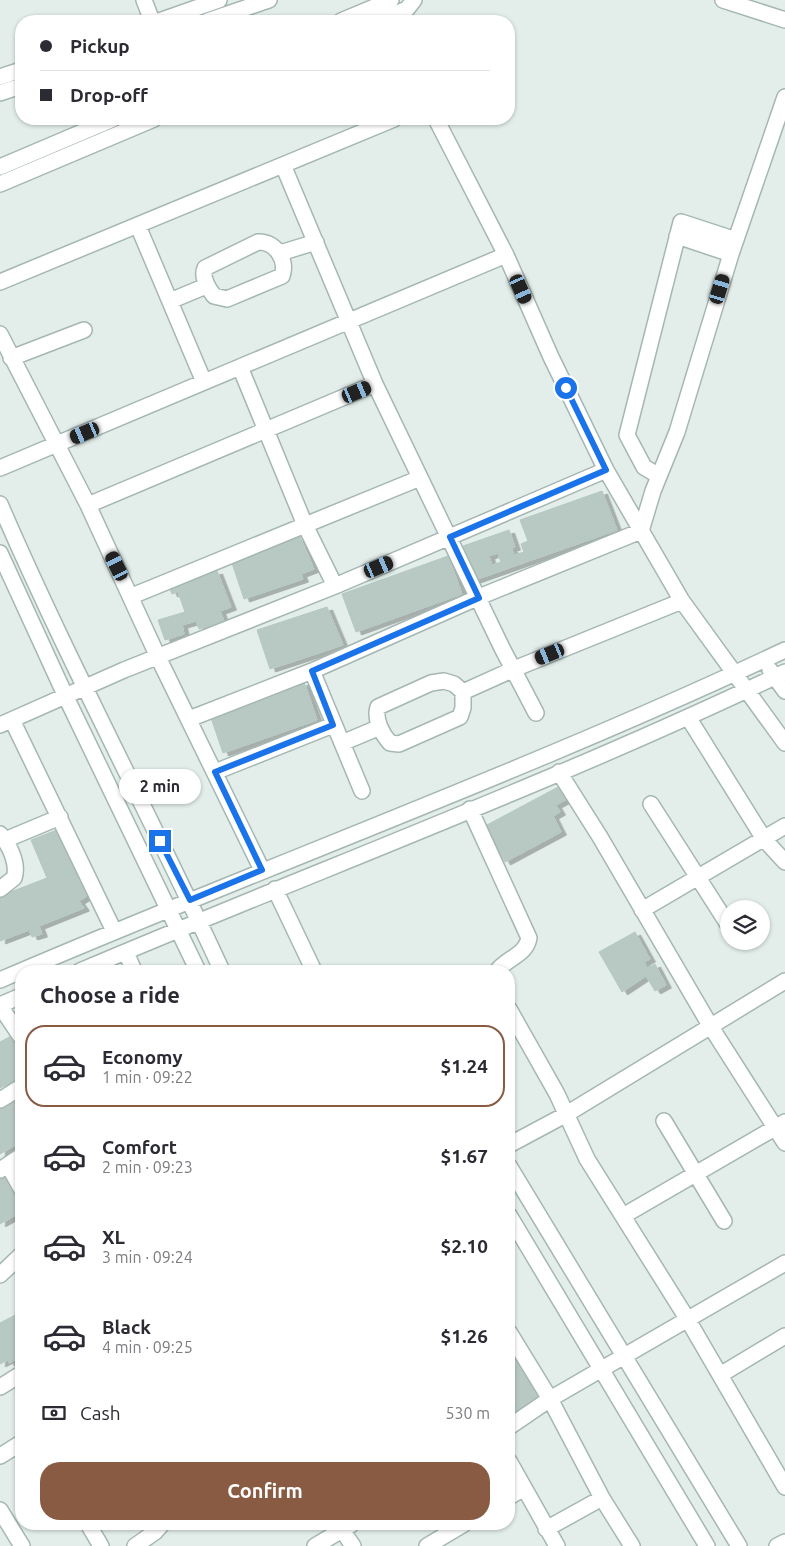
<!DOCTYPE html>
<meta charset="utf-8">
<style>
body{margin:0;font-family:Ubuntu,sans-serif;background:#f7f7f7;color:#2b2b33;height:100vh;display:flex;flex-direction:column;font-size:19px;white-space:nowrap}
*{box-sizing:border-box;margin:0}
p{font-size:16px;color:#7c7c81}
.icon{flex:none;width:28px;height:28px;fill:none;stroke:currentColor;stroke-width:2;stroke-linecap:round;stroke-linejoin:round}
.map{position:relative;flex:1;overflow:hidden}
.details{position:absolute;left:15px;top:965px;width:500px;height:565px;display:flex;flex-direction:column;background:#fff;border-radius:20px;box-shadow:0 1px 4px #0004}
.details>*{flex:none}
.top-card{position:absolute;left:15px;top:15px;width:500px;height:110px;border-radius:20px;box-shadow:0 1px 4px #0004;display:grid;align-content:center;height:110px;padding:0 25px;background:#fff}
.fabs{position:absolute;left:720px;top:900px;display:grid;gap:10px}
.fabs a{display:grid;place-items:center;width:50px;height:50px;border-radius:50%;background:#fff;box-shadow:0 1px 4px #0004;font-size:25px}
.end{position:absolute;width:22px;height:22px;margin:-11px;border:6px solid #1a73e8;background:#fff;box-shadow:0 0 0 2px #fff}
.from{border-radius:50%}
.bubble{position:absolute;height:35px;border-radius:18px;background:#fff;box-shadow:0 1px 4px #0004;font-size:16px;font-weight:700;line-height:35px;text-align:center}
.car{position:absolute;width:15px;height:30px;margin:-15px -8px;border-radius:6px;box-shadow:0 0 4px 1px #0007;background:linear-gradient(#222 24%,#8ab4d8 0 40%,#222 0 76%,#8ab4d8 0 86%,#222 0)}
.top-card b{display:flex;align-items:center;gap:18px;height:48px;font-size:19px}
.top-card b+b{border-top:1px solid #e1e1e2}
.top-card i{width:12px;height:12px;background:#2b2b33}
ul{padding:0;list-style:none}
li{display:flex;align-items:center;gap:15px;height:82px;margin:0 10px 8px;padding:0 15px;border:2px solid transparent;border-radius:20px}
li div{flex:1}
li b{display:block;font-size:19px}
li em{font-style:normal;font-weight:700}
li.current{border-color:#885b42}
li>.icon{width:45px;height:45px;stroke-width:1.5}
h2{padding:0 25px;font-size:22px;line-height:60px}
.pay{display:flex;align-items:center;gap:12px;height:55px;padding:0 25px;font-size:19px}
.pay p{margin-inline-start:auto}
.primary-button{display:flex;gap:10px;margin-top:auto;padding:10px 25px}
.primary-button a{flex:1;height:58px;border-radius:20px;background:#885b42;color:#fff;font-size:20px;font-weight:700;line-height:58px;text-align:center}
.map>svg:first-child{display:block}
.building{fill:#b8c9c4;stroke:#b5c8c3;filter:url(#shadow)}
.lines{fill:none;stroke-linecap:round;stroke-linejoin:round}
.minor-casing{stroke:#a5b7b3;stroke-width:18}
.minor{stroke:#fff;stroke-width:15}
.route{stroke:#1a73e8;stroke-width:6}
</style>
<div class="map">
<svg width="785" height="1546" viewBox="0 0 785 1546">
<defs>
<filter id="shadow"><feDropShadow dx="5.5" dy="3" stdDeviation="0" flood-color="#0004"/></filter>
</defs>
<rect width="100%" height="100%" fill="#e3eeeb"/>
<path class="building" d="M602,491L617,530L475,580L463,546L509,530L515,547L489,556L492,565L501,562L498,554L512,549L514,555L524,552L521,544L528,541L520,520Z
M300,537L314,569L301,574L303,579L244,599L231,560Z
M448,556L462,594L356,632L342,594Z
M217,571L231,607L220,611L224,621L199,629L196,621L182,625L184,634L165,640L158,620L185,612L178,592L172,594L169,586Z
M327,607L343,645L270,669L257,630Z
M304,682L317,720L223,753L210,715Z
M560,786L567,799L556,805L560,812L553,816L561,832L505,862L485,826Z
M59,829L87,896L79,901L84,908L39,926L42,934L32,937L29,930L0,941V896L47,878L31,840Z
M635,932L650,959L644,962L647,968L655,964L666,985L655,991L646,976L622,992L599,952Z
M13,1035L21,1050V1077L0,1088V1042Z
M21,1095V1142L0,1154V1108Z
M3,1175L21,1207V1212L0,1224V1177Z
M21,1312V1357L9,1363L8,1360L0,1364V1323Z
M509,1348L540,1397L509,1417Z"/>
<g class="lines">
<g class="minor-casing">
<path id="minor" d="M144,0L152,21
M723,0L785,20
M159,21L219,0
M207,21L269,0
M341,21L391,0
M379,21L407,9L414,0
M0,77L21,70
M0,93L21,86
M436,119L506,255L551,357L606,470L682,601L785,743
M283,165L375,384L502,648L536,713
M0,167L113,119
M0,184L154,119
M138,226L204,382
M677,236L731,254
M258,242C275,241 288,260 282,276L227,299L214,296C208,288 201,278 205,268Z
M280,253L316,242
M0,282L394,119
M170,301L206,286
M0,334L88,505L158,657L262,870
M11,358L84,330
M240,367L305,525L335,586
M0,468L506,255
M659,476L644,467L627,435L681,222L736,240
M0,504C68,662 150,814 222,971
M88,505L375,384
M0,553L66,697L198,971
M132,596L420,478
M770,670L785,691
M312,671L362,791
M444,681L454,684L463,692V708L460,717L399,744L390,743C382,734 374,719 378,707L431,683Z
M463,692L514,669L682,601
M688,717L764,839L785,862
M189,719L312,671L479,597L641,531L653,491L677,432L731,254L785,97
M12,720L114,931
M0,725L124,670L335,586L606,470
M342,743L380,727
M215,772L333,725
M559,772L600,837L711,1027L785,1143
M651,804L729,926
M470,809L529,938C526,955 507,958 497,971
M0,834C9,844 19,864 14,878L0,889
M5,840L60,817
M275,889L314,971
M642,910L785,826
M126,952L134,971
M80,971C315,871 555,782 785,672
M0,980C260,868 528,771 785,650
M0,1005L21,996
M0,1006L21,1037
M509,1009L557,1094L587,1159L688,1320L785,1487
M0,1100L21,1087
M664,1121L724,1221
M509,1145L565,1115L785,981
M8,1165L21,1188
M509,1166L739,1546
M0,1170L21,1156
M509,1215L707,1546
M623,1216L785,1122
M0,1275L21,1255
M509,1332L550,1399L602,1498L632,1546
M720,1375L785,1336
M0,1387L21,1374
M509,1427L550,1399L785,1263
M0,1456L21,1443
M509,1461L557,1546
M509,1497L524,1488
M0,1510L22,1546
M88,1524L101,1546
M338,1524L353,1546
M546,1529L602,1498
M135,1546L155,1532L162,1524
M315,1546L352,1524
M427,1546L464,1524
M777,1546L785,1542"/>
</g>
<use href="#minor" class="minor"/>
</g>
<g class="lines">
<path class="route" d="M160,841L190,900L262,870L215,772L333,725L312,671L479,598L450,537L606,470L566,388"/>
</g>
</svg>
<div class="fabs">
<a><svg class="icon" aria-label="layers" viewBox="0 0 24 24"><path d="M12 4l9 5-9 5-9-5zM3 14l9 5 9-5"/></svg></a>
</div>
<i class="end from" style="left:566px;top:388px"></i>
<i class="end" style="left:160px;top:841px"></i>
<div class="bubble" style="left:119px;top:769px;width:82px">2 min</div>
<i class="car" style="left:521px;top:289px;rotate:156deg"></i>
<i class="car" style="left:720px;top:289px;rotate:17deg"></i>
<i class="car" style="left:357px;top:392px;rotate:67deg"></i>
<i class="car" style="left:85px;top:433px;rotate:247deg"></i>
<i class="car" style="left:117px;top:566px;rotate:334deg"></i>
<i class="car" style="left:379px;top:567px;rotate:67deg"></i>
<i class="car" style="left:550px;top:654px;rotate:248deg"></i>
<div class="top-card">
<b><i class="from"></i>Pickup</b>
<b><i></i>Drop-off</b>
</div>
<section class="details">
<h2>Choose a ride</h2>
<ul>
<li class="current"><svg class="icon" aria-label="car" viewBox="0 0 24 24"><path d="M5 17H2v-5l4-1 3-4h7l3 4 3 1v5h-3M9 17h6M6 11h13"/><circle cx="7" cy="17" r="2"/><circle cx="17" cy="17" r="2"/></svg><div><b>Economy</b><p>1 min · 09:22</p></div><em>$1.24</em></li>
<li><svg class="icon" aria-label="car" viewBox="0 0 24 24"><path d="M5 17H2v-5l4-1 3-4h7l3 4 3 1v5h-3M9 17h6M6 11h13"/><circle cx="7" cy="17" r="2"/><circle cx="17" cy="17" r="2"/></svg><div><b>Comfort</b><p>2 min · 09:23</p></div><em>$1.67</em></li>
<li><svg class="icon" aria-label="car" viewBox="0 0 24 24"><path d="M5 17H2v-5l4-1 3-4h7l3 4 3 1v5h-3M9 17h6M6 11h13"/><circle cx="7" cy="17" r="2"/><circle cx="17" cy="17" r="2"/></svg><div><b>XL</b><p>3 min · 09:24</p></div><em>$2.10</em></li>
<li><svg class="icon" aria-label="car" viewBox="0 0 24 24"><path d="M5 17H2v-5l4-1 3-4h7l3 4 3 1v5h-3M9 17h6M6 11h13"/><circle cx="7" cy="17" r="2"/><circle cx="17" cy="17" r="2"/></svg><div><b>Black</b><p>4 min · 09:25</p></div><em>$1.26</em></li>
</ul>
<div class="pay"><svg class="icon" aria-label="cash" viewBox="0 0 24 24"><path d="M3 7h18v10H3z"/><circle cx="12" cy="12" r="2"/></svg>Cash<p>530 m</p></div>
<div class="primary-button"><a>Confirm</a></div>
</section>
</div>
